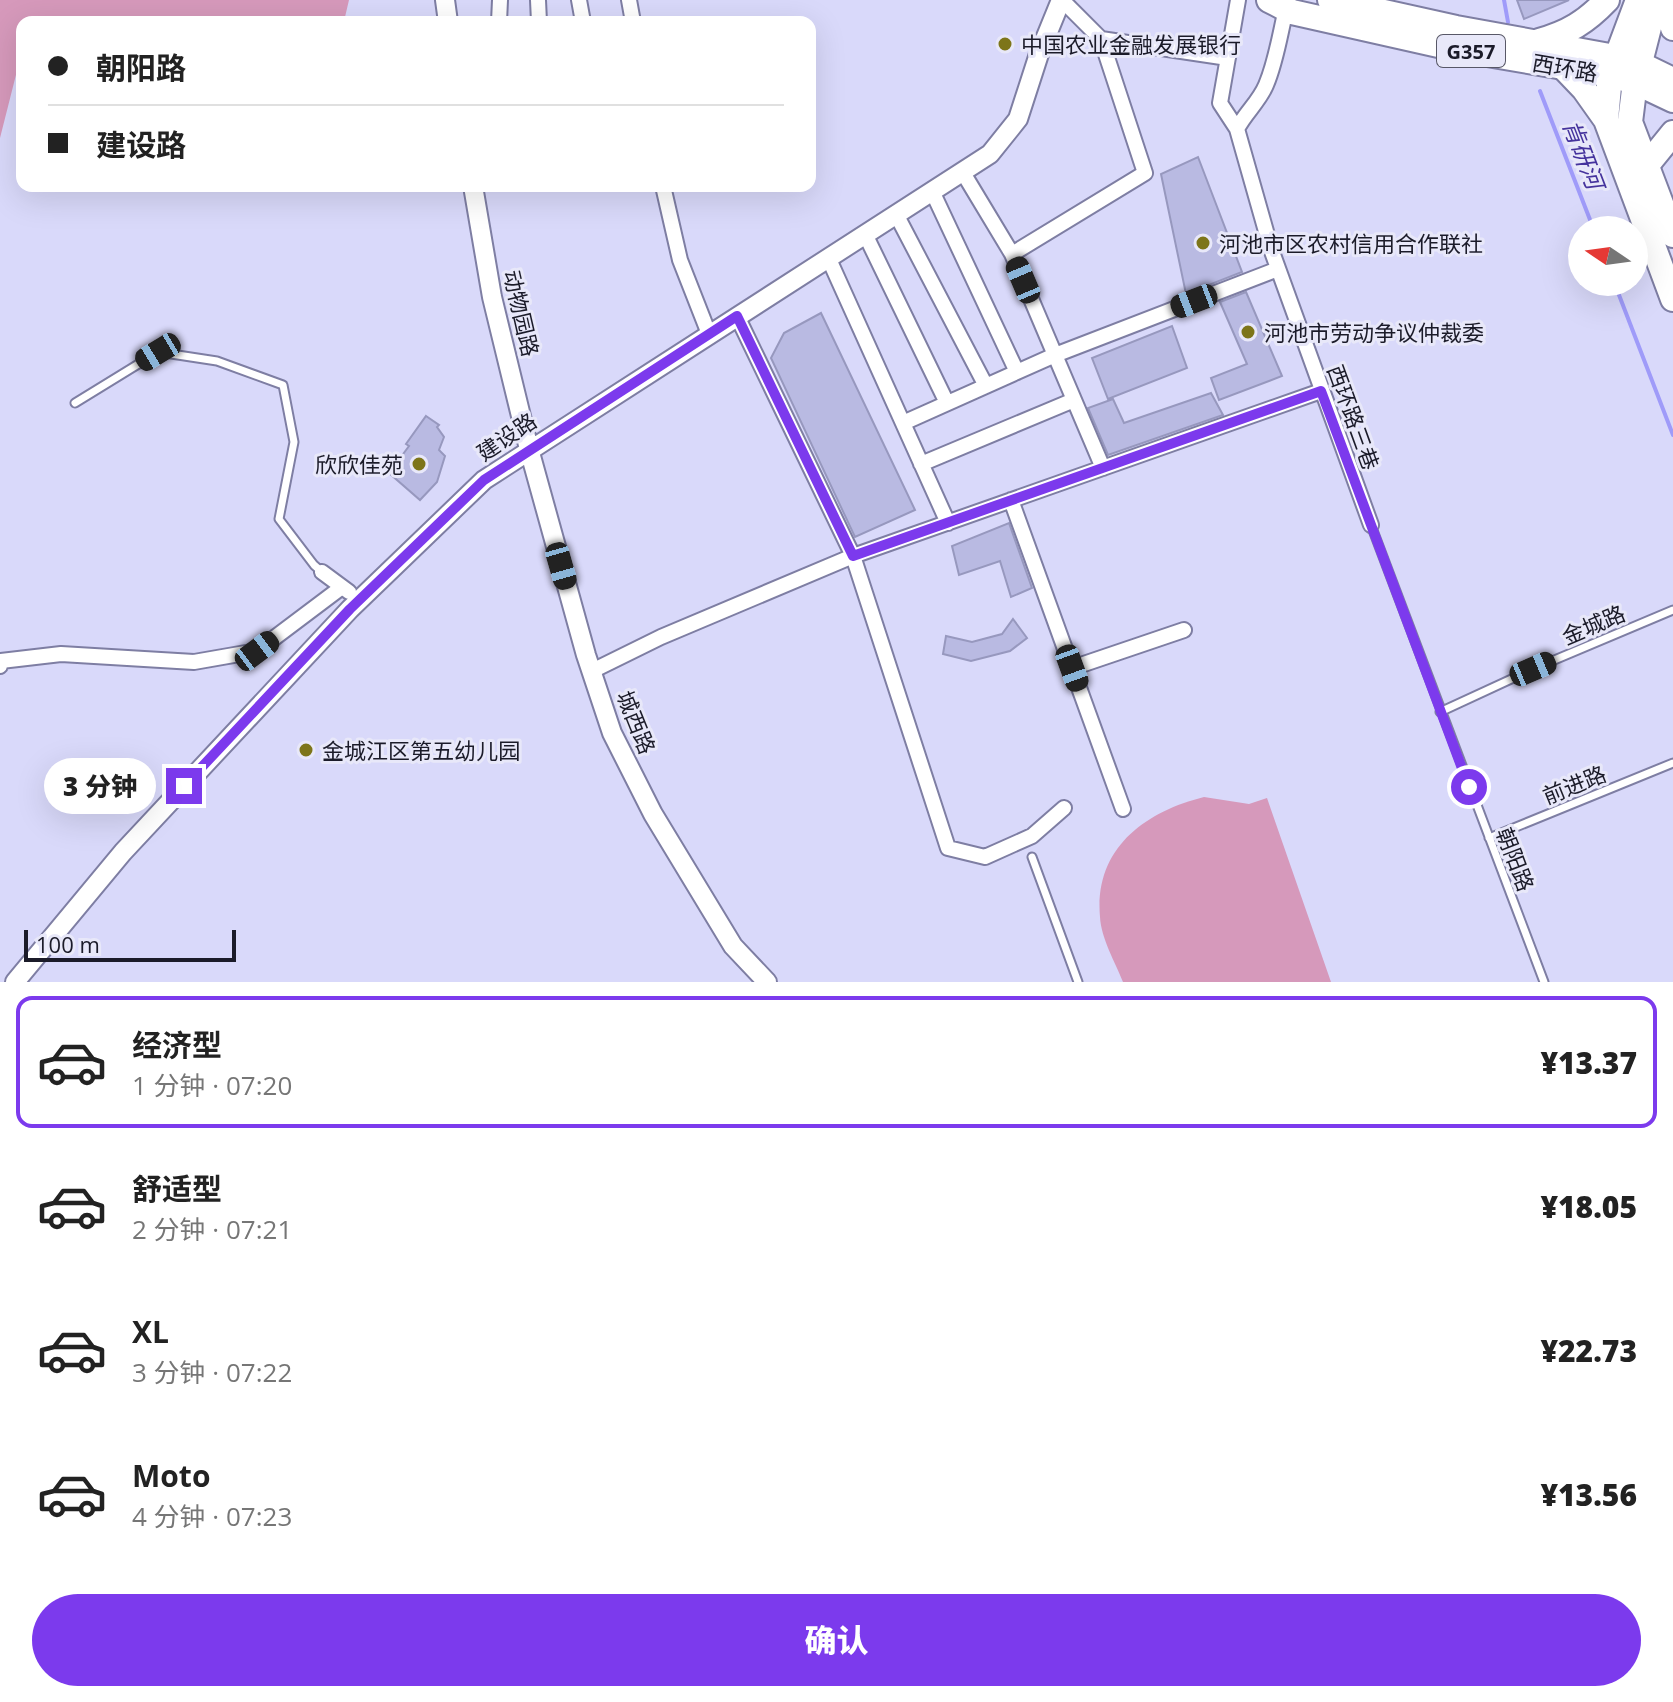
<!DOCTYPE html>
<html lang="zh">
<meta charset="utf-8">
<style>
body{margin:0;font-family:"Open Sans","Noto Sans SC",sans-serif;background:#f6f6f6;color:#222;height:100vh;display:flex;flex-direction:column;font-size:30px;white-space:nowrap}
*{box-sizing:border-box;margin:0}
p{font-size:26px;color:#767676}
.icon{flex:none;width:44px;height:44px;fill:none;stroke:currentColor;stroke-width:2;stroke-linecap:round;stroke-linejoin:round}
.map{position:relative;height:982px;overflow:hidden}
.drawer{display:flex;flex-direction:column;background:#fff;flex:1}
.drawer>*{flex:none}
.guide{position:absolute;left:16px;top:16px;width:800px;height:176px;border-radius:16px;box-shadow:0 8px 32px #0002;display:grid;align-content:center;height:176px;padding:0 32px;background:#fff}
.needle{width:52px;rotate:283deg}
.fabs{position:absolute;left:1568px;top:216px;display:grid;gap:16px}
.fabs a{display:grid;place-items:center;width:80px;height:80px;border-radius:50%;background:#fff;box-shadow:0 8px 32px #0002;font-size:40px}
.scale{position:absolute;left:24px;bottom:20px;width:212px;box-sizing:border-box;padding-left:8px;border:4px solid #1b1b29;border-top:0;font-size:22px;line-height:28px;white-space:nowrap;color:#1b1b29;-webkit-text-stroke:6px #e8e8f9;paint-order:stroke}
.end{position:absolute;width:36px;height:36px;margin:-18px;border:10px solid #7c3aed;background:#fff;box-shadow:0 0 0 4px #fff}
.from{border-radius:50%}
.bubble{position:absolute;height:56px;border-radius:28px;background:#fff;box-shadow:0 8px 32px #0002;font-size:26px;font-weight:800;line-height:56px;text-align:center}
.car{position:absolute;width:24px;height:48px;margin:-24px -12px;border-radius:10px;box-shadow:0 0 6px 2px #0007;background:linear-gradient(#222 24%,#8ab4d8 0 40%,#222 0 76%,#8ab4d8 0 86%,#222 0)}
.guide b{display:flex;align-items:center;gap:28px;height:76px;font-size:30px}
.guide b+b{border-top:2px solid #e0e0e0}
.guide i{width:20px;height:20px;background:#222}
ul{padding:14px 0 0;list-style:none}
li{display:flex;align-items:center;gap:24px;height:132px;margin:0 16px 12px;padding:0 16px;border:4px solid transparent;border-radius:16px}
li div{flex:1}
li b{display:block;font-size:30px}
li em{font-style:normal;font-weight:800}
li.selected{border-color:#7c3aed}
li>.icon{width:72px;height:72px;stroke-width:1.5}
.cta{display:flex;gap:16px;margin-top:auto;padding:16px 32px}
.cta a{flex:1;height:92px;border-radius:48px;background:#7c3aed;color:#fff;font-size:32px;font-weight:800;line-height:92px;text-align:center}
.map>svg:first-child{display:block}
.green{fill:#d699bb}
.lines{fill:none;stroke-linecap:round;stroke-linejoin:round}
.stream{stroke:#9f9bf9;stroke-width:4}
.building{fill:#b9bae2;stroke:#9798be;stroke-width:2}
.service-casing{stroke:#7e7ea3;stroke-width:11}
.minor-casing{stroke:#7e7ea3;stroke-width:18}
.tertiary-casing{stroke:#7e7ea3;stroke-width:22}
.primary-casing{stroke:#7e7ea3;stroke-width:28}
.trunk-casing{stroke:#7e7ea3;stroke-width:28}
.service{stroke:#fff;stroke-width:7}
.minor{stroke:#fff;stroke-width:14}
.tertiary{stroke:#fff;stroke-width:18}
.primary{stroke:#fff;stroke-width:24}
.trunk{stroke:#fff;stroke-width:24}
.route{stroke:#7c3aed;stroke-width:10}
.poi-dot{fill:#7d7519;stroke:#e8e8f9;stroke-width:3}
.labels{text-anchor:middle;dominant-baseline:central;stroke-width:6;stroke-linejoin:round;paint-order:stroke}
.shield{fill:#e8e8f9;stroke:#585867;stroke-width:2}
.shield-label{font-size:20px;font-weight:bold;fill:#1b1b29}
.poi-label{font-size:22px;fill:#1b1b29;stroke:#e8e8f9;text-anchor:start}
.street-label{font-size:22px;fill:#1b1b29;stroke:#e8e8f9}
.water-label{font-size:24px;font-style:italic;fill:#45339d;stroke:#e8e8f9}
</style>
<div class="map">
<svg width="1673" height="982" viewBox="0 0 1673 982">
<rect width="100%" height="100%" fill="#d9d9fa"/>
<path class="green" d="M0,0H349L345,17L331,22H22V33H18L21,55L0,138Z
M1204,797L1249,804L1267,798L1331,982H1123C1115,962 1101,938 1100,917C1094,849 1144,812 1204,797Z"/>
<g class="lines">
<path class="stream" d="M1504,0L1508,22
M1540,91L1594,230
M1614,282L1673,435"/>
</g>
<path class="building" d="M1517,0H1569L1524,19Z
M1198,157L1242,272L1186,294L1161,174Z
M1246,292L1282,376L1219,400L1211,378L1247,364L1220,302Z
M821,313L915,510L855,537L771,358L784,333Z
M1172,326L1187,368L1108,399L1092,358Z
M1211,393L1223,415L1108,455L1088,408L1113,399L1124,423Z
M426,416L439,425L437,427L444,437L439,450L445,456L437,482L420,500L389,473L409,446L406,444Z
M1009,523L1032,588L1011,597L1000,561L959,575L952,546Z
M1013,619L1027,638L1010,651L971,661L943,654L946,636L972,642L1002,634Z"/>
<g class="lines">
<g class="service-casing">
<path id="service" d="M75,403L158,352L217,361L283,385L294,442L279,519L314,565L322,572
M1371,525L1544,982
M1440,712L1533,669L1673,610
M1489,838L1673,763
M1032,857L1078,982"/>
</g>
<g class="minor-casing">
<path id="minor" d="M538,0L539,22
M579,0L583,22
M629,0L633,22
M1286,9C1280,34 1276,62 1266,85C1259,102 1245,113 1237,129L1271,249L1371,525
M499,22L500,0
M1101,39L1228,58
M1237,129L1220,103L1238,0
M962,171L1012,254L1103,468
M663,186L680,260L709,334
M932,191L1017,372
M896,214L986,386
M865,234L947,403
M1012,254L1145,173L1101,39L1062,0
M828,257L948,523
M737,316L853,556L1321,391
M903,423L1055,355L1278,269
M921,464L1074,400
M1011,500L1123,809
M322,572L349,592
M0,666L1,661L61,654L194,662L257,651L342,587
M1072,668L1184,630
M592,671L661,637L853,556L948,848L985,857L1032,836L1064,808"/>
</g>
<g class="tertiary-casing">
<path id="tertiary" d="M445,0L448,22
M473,186L492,297L529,449L586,655L612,733L653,814L733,946L767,982
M15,982L123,852L350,609L484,480L990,154L1018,119L1039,54L1061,0"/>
</g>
<g class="primary-casing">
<path id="primary" d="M1638,0L1610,75L1606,120L1673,299
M1656,0L1635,82L1630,122L1673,235
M1665,0L1673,28
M1563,67L1584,89L1606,120"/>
</g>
<g class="trunk-casing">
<path id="trunk" d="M1269,0L1292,12L1452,48L1610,75L1635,82L1673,100
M1330,0L1456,28L1615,57L1640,64L1673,80
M1539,41C1568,33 1586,22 1607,0
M1647,165L1673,133"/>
</g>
<use href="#service" class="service"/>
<use href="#minor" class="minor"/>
<use href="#tertiary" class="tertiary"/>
<use href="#primary" class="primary"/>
<use href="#trunk" class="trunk"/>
</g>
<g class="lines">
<path class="route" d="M184,786L350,609L484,480L737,316L853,556L1321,391L1469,787"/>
</g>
<g class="poi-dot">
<circle cx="1005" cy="44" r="8"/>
<circle cx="1203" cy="243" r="8"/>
<circle cx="1248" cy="332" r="8"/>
<circle cx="419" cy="464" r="8"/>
<circle cx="306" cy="750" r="8"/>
</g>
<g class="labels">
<rect class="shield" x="1437" y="35" width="68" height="32" rx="6"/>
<g class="shield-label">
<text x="1471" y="51">G357</text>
</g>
<g class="poi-label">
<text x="1021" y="44">中国农业金融发展银行</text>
<text x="1219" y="243">河池市区农村信用合作联社</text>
<text x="1264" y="332">河池市劳动争议仲裁委</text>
<text x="403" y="464" text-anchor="end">欣欣佳苑</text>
<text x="322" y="750">金城江区第五幼儿园</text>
</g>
<g class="street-label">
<text transform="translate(1565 67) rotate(10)">西环路</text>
<text transform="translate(522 313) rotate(77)">动物园路</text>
<text transform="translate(1354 417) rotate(70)">西环路三巷</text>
<text transform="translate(506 436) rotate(-34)">建设路</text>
<text transform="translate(1593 624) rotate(-23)">金城路</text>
<text transform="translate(637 722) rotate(68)">城西路</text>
<text transform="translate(1574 784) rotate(-22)">前进路</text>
<text transform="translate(1516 859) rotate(69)">朝阳路</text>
</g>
<g class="water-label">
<text transform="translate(1584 154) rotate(69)">肯研河</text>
</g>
</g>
</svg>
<div class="fabs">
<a><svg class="needle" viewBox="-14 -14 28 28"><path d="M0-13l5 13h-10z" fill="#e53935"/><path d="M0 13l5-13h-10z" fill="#767676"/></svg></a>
</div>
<div class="scale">100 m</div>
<i class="end from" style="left:1469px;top:787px"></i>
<i class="end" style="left:184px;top:786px"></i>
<div class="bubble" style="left:44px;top:758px;width:112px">3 分钟</div>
<i class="car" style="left:1023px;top:280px;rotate:337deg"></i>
<i class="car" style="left:1194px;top:301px;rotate:249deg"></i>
<i class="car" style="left:158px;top:352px;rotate:239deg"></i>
<i class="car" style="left:561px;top:566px;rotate:164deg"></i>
<i class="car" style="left:257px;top:651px;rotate:53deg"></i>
<i class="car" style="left:1072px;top:668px;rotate:160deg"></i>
<i class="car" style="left:1533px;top:669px;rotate:67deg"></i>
<div class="guide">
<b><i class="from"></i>朝阳路</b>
<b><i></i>建设路</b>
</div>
</div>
<section class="drawer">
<ul>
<li class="selected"><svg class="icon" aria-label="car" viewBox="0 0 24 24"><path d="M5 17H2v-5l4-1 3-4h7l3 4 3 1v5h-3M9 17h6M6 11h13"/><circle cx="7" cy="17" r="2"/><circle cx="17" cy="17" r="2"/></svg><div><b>经济型</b><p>1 分钟 · 07:20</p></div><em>¥13.37</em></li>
<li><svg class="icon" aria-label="car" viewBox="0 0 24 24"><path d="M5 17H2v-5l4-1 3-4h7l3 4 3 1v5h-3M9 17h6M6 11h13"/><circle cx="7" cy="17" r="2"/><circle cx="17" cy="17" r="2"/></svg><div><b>舒适型</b><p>2 分钟 · 07:21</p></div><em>¥18.05</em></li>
<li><svg class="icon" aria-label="car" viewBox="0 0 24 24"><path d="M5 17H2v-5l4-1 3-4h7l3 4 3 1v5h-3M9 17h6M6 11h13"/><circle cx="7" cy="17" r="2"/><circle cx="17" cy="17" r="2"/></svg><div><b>XL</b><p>3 分钟 · 07:22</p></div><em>¥22.73</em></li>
<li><svg class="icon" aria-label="car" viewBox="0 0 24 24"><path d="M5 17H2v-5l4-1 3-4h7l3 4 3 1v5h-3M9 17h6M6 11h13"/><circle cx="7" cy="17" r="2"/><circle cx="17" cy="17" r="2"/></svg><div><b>Moto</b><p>4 分钟 · 07:23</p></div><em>¥13.56</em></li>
</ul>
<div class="cta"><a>确认</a></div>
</section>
